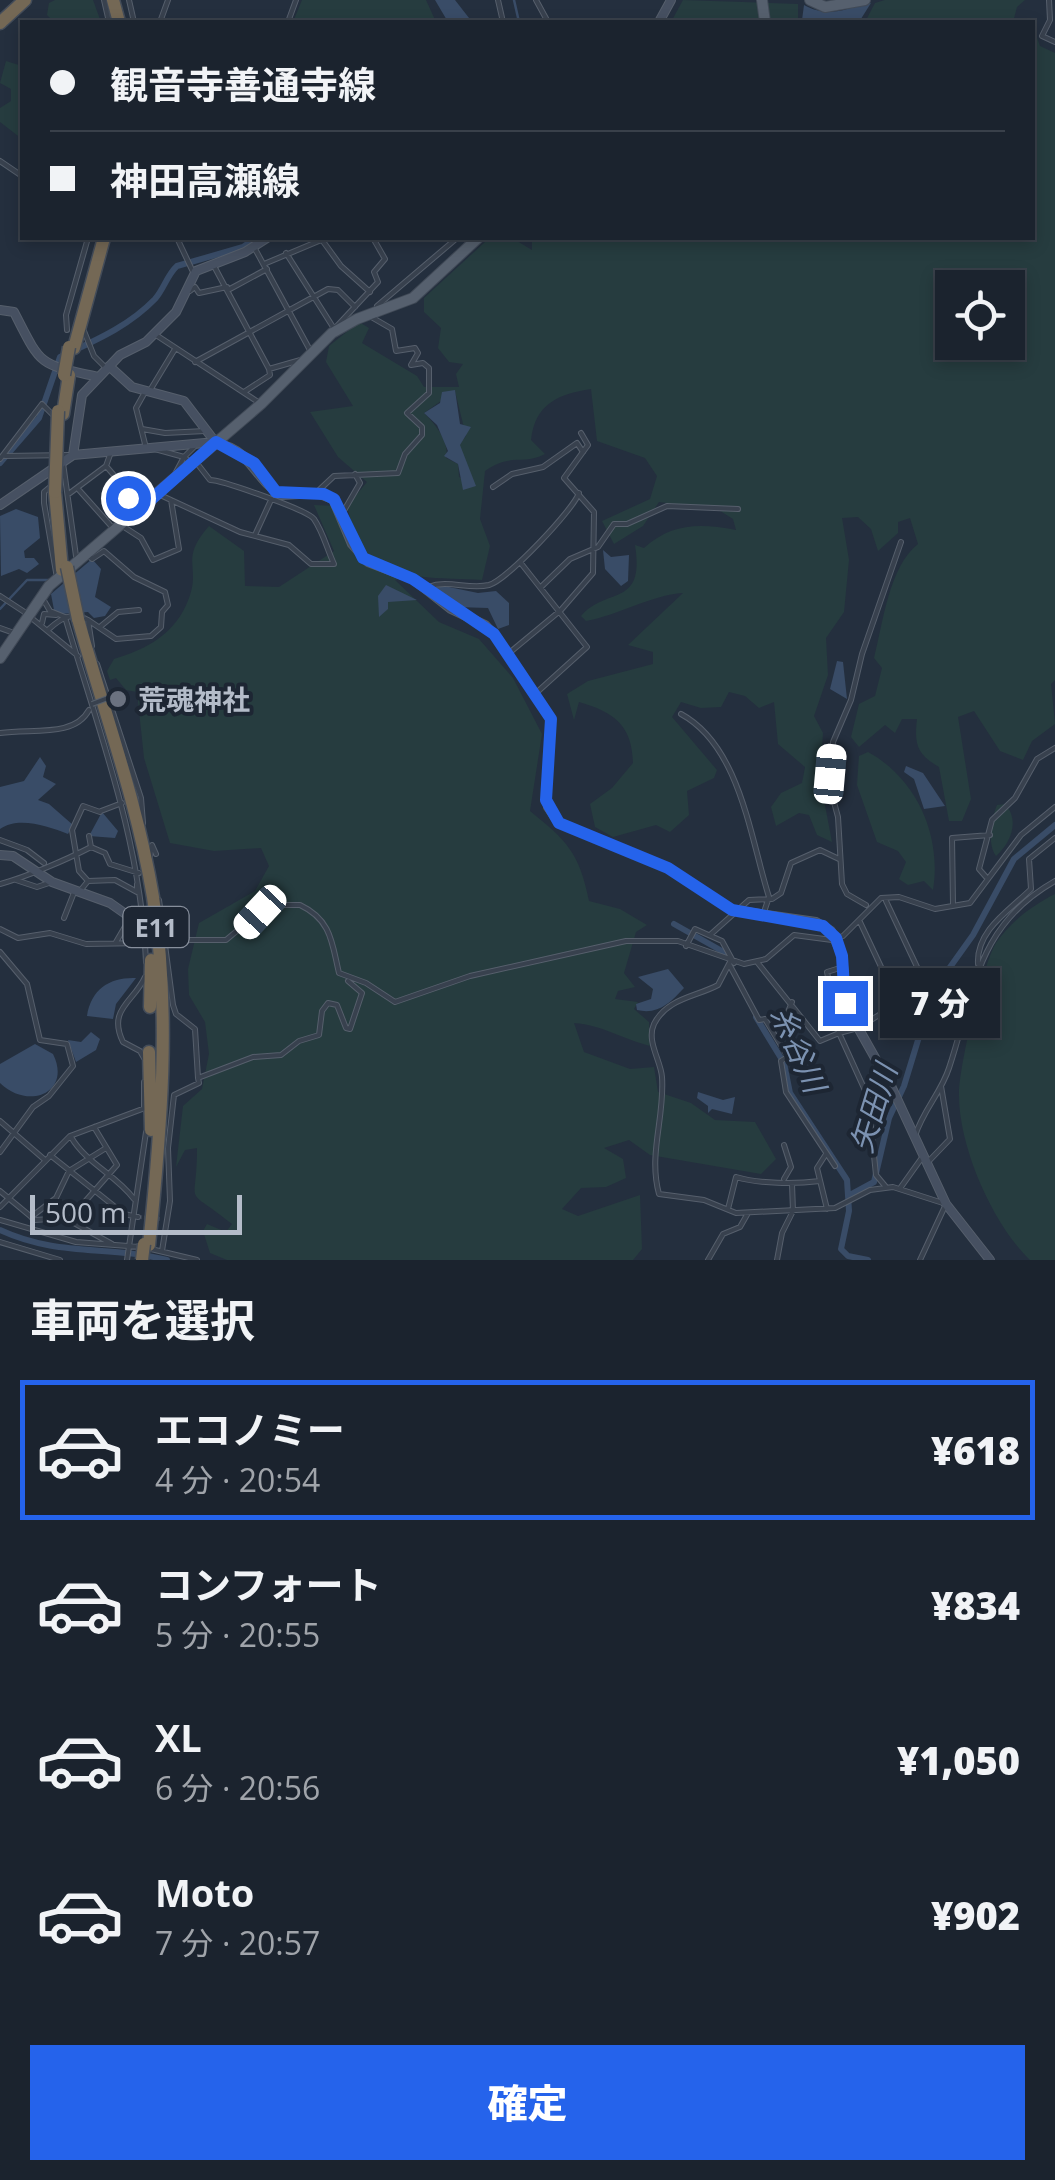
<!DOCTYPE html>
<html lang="ja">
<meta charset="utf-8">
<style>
body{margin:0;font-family:"Open Sans","Noto Sans JP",sans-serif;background:#282f3a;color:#f1f3f6;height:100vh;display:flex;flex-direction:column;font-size:38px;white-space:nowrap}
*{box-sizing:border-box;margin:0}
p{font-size:32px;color:#a0a4aa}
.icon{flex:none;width:55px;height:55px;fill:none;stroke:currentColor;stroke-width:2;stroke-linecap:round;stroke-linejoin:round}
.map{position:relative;height:1260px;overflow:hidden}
.sheet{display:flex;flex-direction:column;background:#1b232e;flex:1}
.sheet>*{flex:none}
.top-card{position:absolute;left:20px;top:20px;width:1015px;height:220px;border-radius:0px;box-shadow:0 5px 15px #0003,0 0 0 2px #39404a;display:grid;align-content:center;height:220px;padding:0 30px;background:#1b232e}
.controls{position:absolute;left:935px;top:270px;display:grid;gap:20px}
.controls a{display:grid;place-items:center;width:90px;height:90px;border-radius:0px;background:#1b232e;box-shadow:0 5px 15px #0003,0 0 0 2px #39404a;font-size:50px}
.scale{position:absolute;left:30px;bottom:25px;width:212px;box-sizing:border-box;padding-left:10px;border:5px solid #b4bcc9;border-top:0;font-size:28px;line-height:35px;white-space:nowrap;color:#b4bcc9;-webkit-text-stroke:8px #1d2633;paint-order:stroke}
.end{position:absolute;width:45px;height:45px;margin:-22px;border:12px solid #2563eb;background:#fff;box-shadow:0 0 0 5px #fff}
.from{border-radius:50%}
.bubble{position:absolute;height:70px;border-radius:0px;background:#1b232e;box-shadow:0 5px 15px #0003,0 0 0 2px #39404a;font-size:32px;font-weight:800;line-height:70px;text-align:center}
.car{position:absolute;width:30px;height:60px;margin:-30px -15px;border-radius:12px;box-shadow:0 0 8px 2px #0007;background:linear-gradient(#fff 24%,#345 0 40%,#fff 0 76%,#345 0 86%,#fff 0)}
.top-card b{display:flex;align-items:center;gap:35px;height:95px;font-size:38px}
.top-card b+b{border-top:2px solid #39404a}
.top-card i{width:25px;height:25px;background:#f1f3f6}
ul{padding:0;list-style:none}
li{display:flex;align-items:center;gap:30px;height:140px;margin:0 20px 15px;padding:0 10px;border:5px solid transparent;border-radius:0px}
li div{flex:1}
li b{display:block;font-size:38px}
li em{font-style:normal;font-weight:800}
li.active{border-color:#2563eb}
li>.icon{width:90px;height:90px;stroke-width:1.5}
h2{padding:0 30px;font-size:45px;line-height:120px}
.button{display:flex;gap:20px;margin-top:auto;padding:20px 30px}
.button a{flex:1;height:115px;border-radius:0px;background:#2563eb;color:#fff;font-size:40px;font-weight:800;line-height:115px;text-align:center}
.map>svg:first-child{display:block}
.green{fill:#263c3f;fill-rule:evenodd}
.water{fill:#394c67}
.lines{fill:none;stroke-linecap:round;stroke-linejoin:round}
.stream{stroke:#394c67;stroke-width:2.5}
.river{stroke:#394c67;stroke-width:6}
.street-tunnel{stroke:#3a4453;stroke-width:4;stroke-dasharray:4 2;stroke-linecap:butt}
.street-casing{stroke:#565f6c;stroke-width:6}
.secondary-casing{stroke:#565f6c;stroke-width:10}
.primary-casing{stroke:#414a57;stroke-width:12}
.highway-casing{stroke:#434c59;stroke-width:15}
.street{stroke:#38414e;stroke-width:4}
.secondary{stroke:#465061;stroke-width:8}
.primary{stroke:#56606e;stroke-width:10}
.highway{stroke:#746855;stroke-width:12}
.street-bridge-casing{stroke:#565f6c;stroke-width:6;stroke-linecap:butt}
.secondary-bridge-casing{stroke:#565f6c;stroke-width:10;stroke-linecap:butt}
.highway-bridge-casing{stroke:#434c59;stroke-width:15;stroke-linecap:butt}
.street-bridge{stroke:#38414e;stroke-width:4}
.secondary-bridge{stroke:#465061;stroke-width:8}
.highway-bridge{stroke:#746855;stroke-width:12}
.route{stroke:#2563eb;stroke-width:12}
.worship-dot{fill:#6b7280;stroke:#1d2633;stroke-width:4}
.labels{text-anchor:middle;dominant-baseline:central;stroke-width:8;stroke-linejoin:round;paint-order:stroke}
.shield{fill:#1d2633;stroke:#878f9c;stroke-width:2.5}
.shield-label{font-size:25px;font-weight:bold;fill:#b4bcc9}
.poi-label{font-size:28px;font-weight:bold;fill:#b4bcc9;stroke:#1d2633;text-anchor:start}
.water-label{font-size:30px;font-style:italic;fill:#7c92b1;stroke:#1d2633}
</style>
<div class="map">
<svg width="1055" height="1260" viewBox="0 0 1055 1260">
<rect width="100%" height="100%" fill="#242f3e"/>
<path class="green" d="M55,0H93L101,22H54L47,15L49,3Z
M302,0H426L436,22H293Z
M683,0L798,4V22H671Z
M885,0H1025L1017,7L1013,22H865L875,3Z
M1033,26L1040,46L1055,53V680L1051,684L1055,724L1032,741L1023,760L1000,751L974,711L958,717L971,799L962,821H949L939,767C917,754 914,745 917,719H902L895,733L885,725L859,747L851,737L859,704L875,696L882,668L874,658C883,623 889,567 918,544L910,518L898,522V533L878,551L871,529L858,517L842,518L849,560L844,612L826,638L828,675L814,716L823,733L820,779L832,842L817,835L809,815L799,813L776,826L771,807L781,793L802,783L805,767L778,744L774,702L759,708L745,696L729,692L721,707L701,708L681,702L672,717L717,770L714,778L687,791L689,815L670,832L656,825L613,837L595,827L590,804L612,788L633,763C632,725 614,712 579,702L574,720L567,694L588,681L653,664V652L628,645L683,593C651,595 619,615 586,621L581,616C607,586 645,608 635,545L644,548C672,523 699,523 736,530L733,519L717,509L659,502L643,526L614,544L602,521L650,499L657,476L645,458L597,441L591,389C558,394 535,404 531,440L545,454C522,466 512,452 485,471L480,519L490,546L482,580C446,577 388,583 363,550C354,538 351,520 347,506L367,482L338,457L310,412L353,406L326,362L329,346L359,322L369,328L362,343L417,376L424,387H459L456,374L463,364L449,362L438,348L441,328L424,312V298L485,242L512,238L532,250V238H1032ZM952,288H1008V342H952ZM455,391L466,436L459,445L475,486L459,477L458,464L446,458C450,442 435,424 424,413Z
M6,61L22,66V139L0,122V108L11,101V89L0,83Z
M314,505L336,506C351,550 356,567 404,578L395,580L439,622L479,639L513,678L542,734L530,811C567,841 579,852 589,901L620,909L647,925L636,932L624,973L635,987L618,991L615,999L638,1002L634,1009L649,1022L650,1046C623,1039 602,1025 574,1023L584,1052L630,1069L654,1067L658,1092L691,1103L715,1120L755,1122L776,1159L761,1174L650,1155L629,1140L604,1148L623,1159L626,1178L606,1187L581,1188L562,1209L578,1216L640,1195L642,1249L633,1260H227L210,1253L203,1231L207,1224L226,1232L232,1224C181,1183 197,1212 197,1148L185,1150L176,1167L183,1106L202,1089L209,1054L205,1022L189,995L188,969L199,923L255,891L269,866L261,848L214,851L170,843L144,758L137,692L126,690L116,678L110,680L107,671L114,659C147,649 176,634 189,598C201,566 179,560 209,526L244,551L245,586L279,587L334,551Z
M868,752C916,778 942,835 933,890L924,881L908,885L899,879L906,862L898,851L877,842L857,785L859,756Z
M1005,804C1020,820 1011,843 996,856C987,844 991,819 997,805Z
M1055,894V1260H1030C993,1225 958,1146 959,1093C959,1067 983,963 996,943C1010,922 1033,905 1055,894Z"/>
<path class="water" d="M435,0H455L469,18L448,22Z
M871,3L859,22L802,20L804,5C830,19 845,8 871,3Z
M455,390L460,424L471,427L460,445L476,486L463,490L458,464L444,456L448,451L437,425L424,413L440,403L442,392Z
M16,509L38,517L40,538L24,551L25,558H34L39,564L27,573L19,569L1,576L0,516Z
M603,550L611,557L629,555L628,581L621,586L605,569Z
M92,559L101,569L95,597L111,607L105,616L94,618L88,612L60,614L54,610L51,594Z
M386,585L417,600L388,602V609L379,617L378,596Z
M444,586L478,593L496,591L509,603V625L498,629L488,608L457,607L432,589Z
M837,661L843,662L847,699L830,689Z
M40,757L46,766L43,777L56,784L38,800L49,804L73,825L68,834C48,826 18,816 0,829V787L24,781Z
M906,766L923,773L945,806L924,809L914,779L904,772Z
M102,812L118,831L115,838L89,836Z
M668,969L684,988C670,1003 658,1015 637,1010L636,1004L651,999L653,989L638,977Z
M136,978L116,1004L113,1019L87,1016C91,989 110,977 136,978Z
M91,1032L100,1039L96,1050L76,1062L68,1040L81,1042Z
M35,1044L53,1054C72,1092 29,1111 0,1083V1064Z
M698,1092L723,1100L735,1097L732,1114L712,1109L708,1113V1106L697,1098Z"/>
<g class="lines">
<path class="stream" d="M514,0L519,22
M0,609L27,580H50"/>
<path class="river" d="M0,463L39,418L60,357C94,341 128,327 155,299C164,289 167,275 177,266L243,247L256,238
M674,924L729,955
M756,1017L784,1063L790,1093L847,1180L849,1211L841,1249L848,1256L868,1260
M850,1195L874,1182L889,1118L904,1086L933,991L973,935L1014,859L1055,825
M0,1230C58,1257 108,1245 167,1260"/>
<path class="street-tunnel" d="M138,1217L160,1219"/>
<g class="street-casing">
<path id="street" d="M104,0L109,22
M129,0L134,22
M498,0L503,22
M536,0L548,22
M1049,0L1050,20L1042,36L1055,42
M160,22L168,0
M288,22L296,0
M0,161L22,176
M177,238L194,274
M322,240L341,266L370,292
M254,247L311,352
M286,253L333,327
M264,264L326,238
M214,266L269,369
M228,290L267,269
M190,291L195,287L199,293L227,287
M377,306L457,238
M336,327L378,282L374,272L385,259L373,238
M67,330L66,315L88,238
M84,331L94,356L106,368
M156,335L261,404
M195,362L328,289L338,290L355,307
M145,392L136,408L146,448
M149,392L175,349
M244,392L270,375L269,369L304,359
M142,429L165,433L205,431
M155,449L184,457L194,447
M5,456L69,455
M0,459L42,404L56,418
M63,463L76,556
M106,466L125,488L126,497L142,501
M175,474L184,457L191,463
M50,487L44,492V503L57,578
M493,487L512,474L543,467L577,443L583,452
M125,488L142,490
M79,490L112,527
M317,492L334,476L398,473L405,454L422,435V427L407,413L429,393V368L423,363L411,365L418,353L415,348L396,351L392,329L373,318
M70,493L106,466L111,452
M158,494L240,532L289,545L311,564H334C327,549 323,532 314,519C308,510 221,480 210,480L196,462
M342,514L360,483L355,474
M121,525L141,538L153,560L179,549L171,500
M255,535L271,500
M87,555L92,559L104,551L134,577L165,592L168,605L162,612L161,627L151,636L116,639L88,620
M520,562L587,647L535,694
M428,587C449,579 468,590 489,585C507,580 574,509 579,493
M541,587L570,559L598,547L614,524H627L667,506L738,509
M0,596L29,615
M43,599L50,611L65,617
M29,616L78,656
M65,617C99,732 141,841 146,962
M42,623L44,614L56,615
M101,626L118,612L139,610
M0,628L14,633
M49,629C61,618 73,611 88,620L92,646
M508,654L561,610L593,573L594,512L564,478L588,445L581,433
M97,664L141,798L143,823
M681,714C740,746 750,837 769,897L763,915
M0,733C31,728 74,738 89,710
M101,811L122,803
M0,840L27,850L44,863
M91,847L105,853L110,864L139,873
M150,857L152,845L156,854
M986,877L979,869L992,820L1015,798L1037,759L1055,748
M16,880L37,887L49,883
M88,881L79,871L72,830L83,806L100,812
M0,884C26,877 66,860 91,847L89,836
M80,891L88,881L115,880L137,892V884
M159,900L173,1005L176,1014L195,1029L198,1078
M886,901L926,986L858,1028L839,1033L868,1097L876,1175L886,1187
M953,904L952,838L990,835
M866,905L847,894L842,884L838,817L831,791L833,742L851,700L862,654L901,542
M64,918L75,890
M860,922L898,1003
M0,929L18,938L50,933L86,944L144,943
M165,934L186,940H226L268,905H300C332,920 332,944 339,973L366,983L395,1002L470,976L626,941H678L744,964L766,959L794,935L832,940L843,936L881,898L899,897L935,909L970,903L1021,835L1055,807
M710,935L749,900L772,899L781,893L791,863L820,850L839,859
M116,942L130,918
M686,946L695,929L722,941L734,963
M0,952L27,984L40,1040L67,1044L73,1066L49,1096L33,1107L0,1152
M730,962L718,985C696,997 667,998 654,1024C646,1041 661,1061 662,1077C665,1117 648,1154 659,1194L704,1200L736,1213L835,1208L870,1190L893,1187L946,1204L920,1260
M757,962L820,1041L839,1033L827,972L843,967
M729,964L759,1020L765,1019L788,1057
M978,964C976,930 1010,910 1031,889L1029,859L1055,838
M792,1002L782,1027L791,1040V1055L781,1061L786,1092L835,1166
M144,1058L140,1051L123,1042C107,1009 134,1002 145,977
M144,1082V1107
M0,1121L45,1160
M915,1136C923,1110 941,1093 949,1068C975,990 976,926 1055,881
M71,1137C87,1164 115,1174 134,1199
M826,1154L817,1168L827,1209
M50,1155L124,1214L138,1217
M927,1163L950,1139L941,1086
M784,1179L791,1167L784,1145
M901,1187L921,1159
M0,1191L35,1220L65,1218L112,1244
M0,1207L70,1136L145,1108
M728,1209L736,1177C759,1184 795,1184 820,1181
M31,1217L56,1198L69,1171L106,1148
M0,1220L76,1242L141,1247
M68,1221L117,1165L94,1127
M0,1242L60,1260
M151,1249L197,1260
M162,1251L170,1201L168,1148L174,1095L199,1083L198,1078L253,1057L281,1055L299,1041L319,1035L322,1011L328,1003L337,1005L346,1028L350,1029L362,993L348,981
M127,1260L146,1132
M708,1260L723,1234L740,1227L748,1213
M777,1260L782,1233L793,1211L792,1184"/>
</g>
<g class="secondary-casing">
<path id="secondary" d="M659,22L671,0
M0,310L14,312C42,367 38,364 99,377
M109,366L132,387L184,401L216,443
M73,455L82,395L120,355L146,342L176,312L196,271L245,252L267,238
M0,505L73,455L205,443C250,442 251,477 281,495L317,493L333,499L352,544L368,562L413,579L451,609L485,625L497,638L551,719L546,794L548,807L559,823L668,868L732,910L816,922L831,931L842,955L847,1008L892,1088L946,1204L990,1260
M0,855L13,856L52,882L110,903L144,927"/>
</g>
<g class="primary-casing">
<path id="primary" d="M762,0L765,22
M810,0L825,7L865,0
M0,658L49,586L261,404L332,333L357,319L413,298L478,238"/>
</g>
<g class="highway-casing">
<path id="highway" d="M113,0L119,22
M0,23L25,0
M74,348L104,238
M63,414L69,375
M55,492L62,570
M78,619C104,712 137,801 153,897C171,1012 161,1131 149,1245
M150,1007L151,960
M149,1052L151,1130"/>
</g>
<use href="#street" class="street"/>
<use href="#secondary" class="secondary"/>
<use href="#primary" class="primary"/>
<use href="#highway" class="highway"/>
<g class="street-bridge-casing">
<path id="street-bridge" d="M92,704L108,698"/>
</g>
<g class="secondary-bridge-casing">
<path id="secondary-bridge" d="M144,927L165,934"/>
</g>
<g class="highway-bridge-casing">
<path id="highway-bridge" d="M64,375L69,347
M55,492L58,411
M67,567L78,619
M142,1260L144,1244"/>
</g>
<use href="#street-bridge" class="street-bridge"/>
<use href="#secondary-bridge" class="secondary-bridge"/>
<use href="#highway-bridge" class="highway-bridge"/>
</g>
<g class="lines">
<path class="route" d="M128,498L146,504L216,442L254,463L276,492L324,494L334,499L363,558L413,579L494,634L551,719L546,800L559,823L668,868L732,910L823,926L836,938L842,956L845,1003"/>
</g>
<circle class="worship-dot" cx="118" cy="699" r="10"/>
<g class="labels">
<rect class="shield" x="123.5" y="907" width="65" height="40" rx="8"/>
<g class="shield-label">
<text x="156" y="927">E11</text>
</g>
<g class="poi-label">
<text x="138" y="699">荒魂神社</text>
</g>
<g class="water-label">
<text transform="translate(799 1049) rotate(66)">糸谷川</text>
<text transform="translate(873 1108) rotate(-73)">矢田川</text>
</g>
</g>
</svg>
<div class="controls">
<a><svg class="icon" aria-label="locate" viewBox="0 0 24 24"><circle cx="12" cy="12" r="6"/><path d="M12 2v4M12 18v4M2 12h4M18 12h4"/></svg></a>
</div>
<div class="scale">500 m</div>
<i class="end from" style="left:128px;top:498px"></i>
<i class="end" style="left:845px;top:1003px"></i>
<div class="bubble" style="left:880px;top:968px;width:120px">7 分</div>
<i class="car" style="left:830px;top:774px;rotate:5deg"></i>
<i class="car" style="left:260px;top:912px;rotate:223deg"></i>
<div class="top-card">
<b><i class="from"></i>観音寺善通寺線</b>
<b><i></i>神田高瀬線</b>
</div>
</div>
<section class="sheet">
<h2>車両を選択</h2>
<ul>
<li class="active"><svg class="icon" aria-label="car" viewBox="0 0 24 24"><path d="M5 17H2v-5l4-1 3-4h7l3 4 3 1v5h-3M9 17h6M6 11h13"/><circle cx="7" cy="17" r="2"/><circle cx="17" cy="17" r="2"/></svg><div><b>エコノミー</b><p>4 分 · 20:54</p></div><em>¥618</em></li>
<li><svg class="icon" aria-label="car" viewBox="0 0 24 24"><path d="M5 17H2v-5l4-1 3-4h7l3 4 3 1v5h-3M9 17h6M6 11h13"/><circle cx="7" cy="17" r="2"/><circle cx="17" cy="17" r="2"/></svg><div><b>コンフォート</b><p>5 分 · 20:55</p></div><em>¥834</em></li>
<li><svg class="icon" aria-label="car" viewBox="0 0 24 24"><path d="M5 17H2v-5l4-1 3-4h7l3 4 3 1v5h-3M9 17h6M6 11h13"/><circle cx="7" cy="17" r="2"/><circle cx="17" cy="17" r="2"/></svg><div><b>XL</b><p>6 分 · 20:56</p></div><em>¥1,050</em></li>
<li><svg class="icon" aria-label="car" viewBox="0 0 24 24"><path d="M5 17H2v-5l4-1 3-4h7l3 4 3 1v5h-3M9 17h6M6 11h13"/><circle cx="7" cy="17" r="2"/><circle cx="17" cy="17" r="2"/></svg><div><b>Moto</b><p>7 分 · 20:57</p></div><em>¥902</em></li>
</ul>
<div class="button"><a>確定</a></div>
</section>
